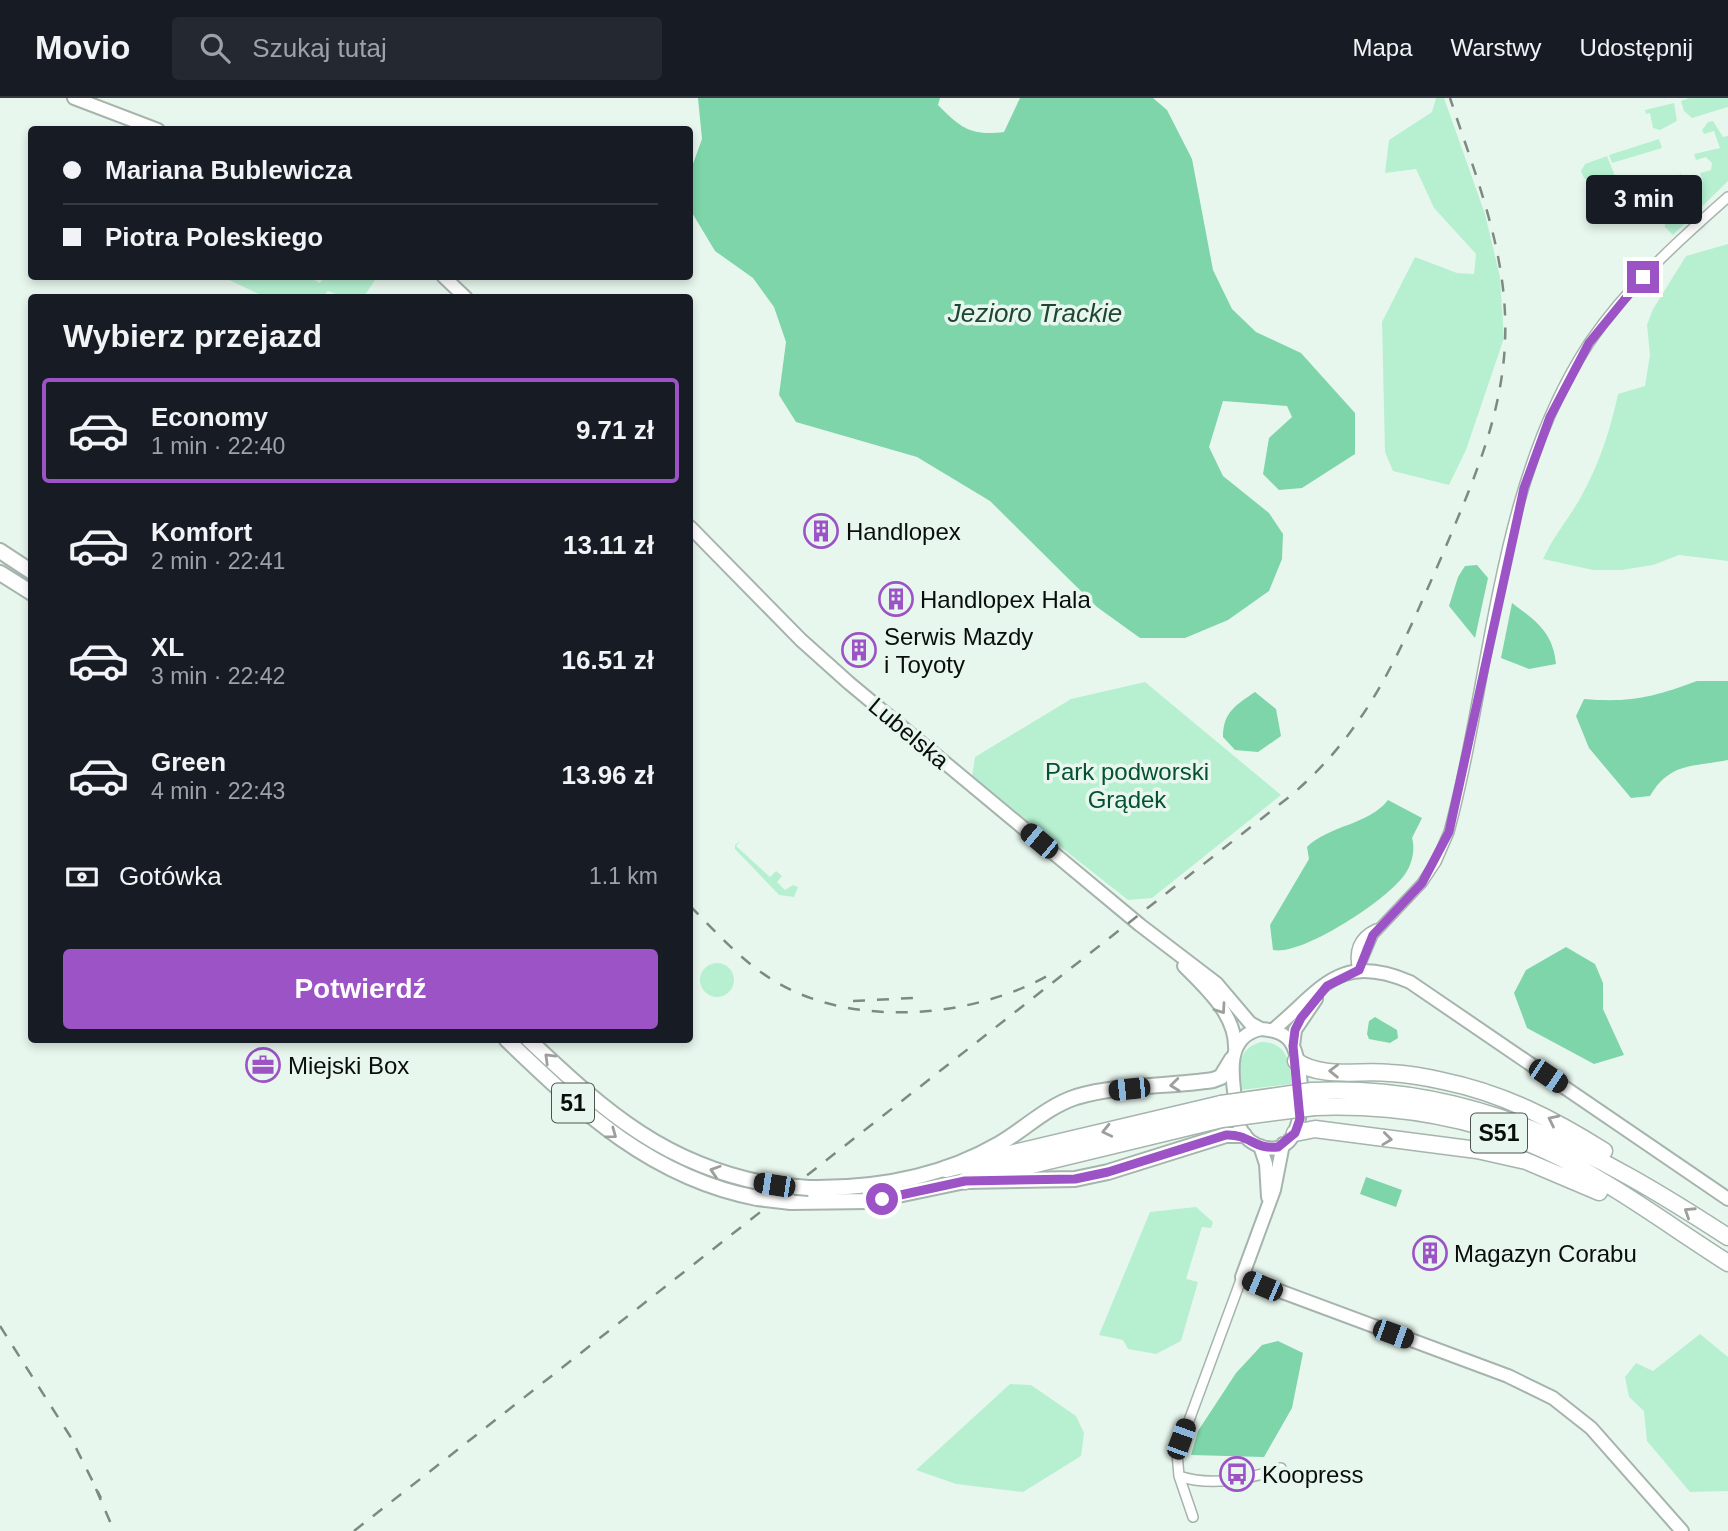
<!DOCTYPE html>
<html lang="pl">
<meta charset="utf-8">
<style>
body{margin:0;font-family:Arial,sans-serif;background:#242831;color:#f1f3f6;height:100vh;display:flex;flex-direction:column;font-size:26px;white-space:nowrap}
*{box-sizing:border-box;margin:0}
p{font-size:23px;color:#9ea1a6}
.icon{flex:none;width:38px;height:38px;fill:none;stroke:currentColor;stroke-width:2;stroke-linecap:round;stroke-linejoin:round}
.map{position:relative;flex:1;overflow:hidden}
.panel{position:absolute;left:28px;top:196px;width:665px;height:749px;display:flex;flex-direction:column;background:#171b24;border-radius:7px;box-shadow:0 4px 10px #0003}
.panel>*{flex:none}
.hud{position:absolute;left:28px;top:28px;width:665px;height:154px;border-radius:7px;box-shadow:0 4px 10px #0003;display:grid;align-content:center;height:154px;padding:0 35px;background:#171b24}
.end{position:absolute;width:32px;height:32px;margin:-16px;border:9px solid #9c53c6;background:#fff;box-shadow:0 0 0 4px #fff}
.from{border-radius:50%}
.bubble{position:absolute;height:49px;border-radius:7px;background:#171b24;box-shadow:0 4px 10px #0003;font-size:23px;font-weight:800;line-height:49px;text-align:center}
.car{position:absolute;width:21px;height:42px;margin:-21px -10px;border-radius:9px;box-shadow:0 0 5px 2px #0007;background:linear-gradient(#222 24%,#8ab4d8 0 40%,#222 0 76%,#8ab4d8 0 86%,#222 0)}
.hud b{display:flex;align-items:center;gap:24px;height:66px;font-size:26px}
.hud b+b{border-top:2px solid #363941}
.hud i{width:18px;height:18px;background:#f1f3f6}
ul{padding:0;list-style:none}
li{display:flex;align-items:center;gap:21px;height:105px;margin:0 14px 10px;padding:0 21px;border:4px solid transparent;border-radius:7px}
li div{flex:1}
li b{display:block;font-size:26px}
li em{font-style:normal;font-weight:800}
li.on{border-color:#9c53c6}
li>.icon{width:63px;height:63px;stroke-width:1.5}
h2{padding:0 35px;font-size:32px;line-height:84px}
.pay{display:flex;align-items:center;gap:18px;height:77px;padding:0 35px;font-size:26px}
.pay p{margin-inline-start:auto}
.cta{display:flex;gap:14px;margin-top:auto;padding:14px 35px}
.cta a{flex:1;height:80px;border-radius:7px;background:#9c53c6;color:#fff;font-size:28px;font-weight:800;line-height:80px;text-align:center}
header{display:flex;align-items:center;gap:42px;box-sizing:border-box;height:98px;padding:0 35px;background:#171b24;border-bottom:2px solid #363941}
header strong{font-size:33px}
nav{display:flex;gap:38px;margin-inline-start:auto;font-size:24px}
.search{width:490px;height:63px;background:#242831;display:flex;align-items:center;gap:18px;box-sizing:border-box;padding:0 24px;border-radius:7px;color:#9ea1a6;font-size:26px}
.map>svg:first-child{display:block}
.green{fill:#b6f0d1}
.water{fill:#7ed5aa}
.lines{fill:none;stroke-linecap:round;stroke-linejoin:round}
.street-casing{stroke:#a5b4ac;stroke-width:12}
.secondary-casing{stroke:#a5b4ac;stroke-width:16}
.primary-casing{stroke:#a5b4ac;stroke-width:18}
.highway-casing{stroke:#a5b4ac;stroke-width:19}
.street{stroke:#fff;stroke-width:9}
.secondary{stroke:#fff;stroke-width:12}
.primary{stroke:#fff;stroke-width:14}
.highway{stroke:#fff;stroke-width:16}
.rail{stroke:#7e8982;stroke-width:2.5;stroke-dasharray:12 12;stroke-linecap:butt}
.primary-bridge-casing{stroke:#a5b4ac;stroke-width:18;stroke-linecap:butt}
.highway-bridge-casing{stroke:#a5b4ac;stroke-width:19;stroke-linecap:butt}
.primary-bridge{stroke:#fff;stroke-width:14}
.highway-bridge{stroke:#fff;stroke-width:16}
.oneway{stroke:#9d9f9d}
.route{stroke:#9c53c6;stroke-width:9}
.labels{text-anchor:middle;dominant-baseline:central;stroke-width:7;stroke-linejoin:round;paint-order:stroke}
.shield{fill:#e8f7ee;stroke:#4c544f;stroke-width:2}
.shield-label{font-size:23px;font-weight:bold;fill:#090e0b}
.poi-label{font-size:24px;fill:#090e0b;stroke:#e8f7ee;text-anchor:start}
.street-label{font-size:24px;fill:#090e0b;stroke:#e8f7ee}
.park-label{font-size:24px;fill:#065034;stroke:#e8f7ee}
.water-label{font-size:26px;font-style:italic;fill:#1f4533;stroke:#e8f7ee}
</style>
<header>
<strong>Movio</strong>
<div class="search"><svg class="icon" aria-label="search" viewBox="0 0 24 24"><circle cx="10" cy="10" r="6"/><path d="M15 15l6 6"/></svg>Szukaj tutaj</div>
<nav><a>Mapa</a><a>Warstwy</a><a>Udostępnij</a></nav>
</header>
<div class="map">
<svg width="1728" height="1433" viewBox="0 0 1728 1433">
<rect width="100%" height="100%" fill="#e8f7ee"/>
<path class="green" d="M1436,0H1444L1485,116L1500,179L1504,240L1466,352L1449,387L1393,373L1385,354L1382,224L1415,159L1457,175L1474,176L1476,156L1434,110L1416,71L1385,75L1389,42L1432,14Z
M1689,0H1728V9L1692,20L1684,13L1681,3Z
M1674,5L1677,23L1660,32L1653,30L1650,15L1646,16L1645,12Z
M1713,23L1723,39L1728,38V83L1673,137L1665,129L1664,115L1680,95L1675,78L1681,76L1686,90L1703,84L1700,75L1711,72L1712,65L1706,59L1696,62L1694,56L1720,50L1714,33L1704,36L1702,32L1708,24Z
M1659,41L1662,50L1612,65L1609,57Z
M1607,58L1625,103L1665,91L1664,84L1668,85L1667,90L1650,112L1642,113L1584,80L1581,73L1585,66Z
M1728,146V463L1679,457L1653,467L1622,472H1593L1543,461C1554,437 1571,418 1583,395C1600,364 1611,329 1618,296L1645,288L1650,257L1647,227L1653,211L1686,158Z
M223,179H309L320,185L324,179H377L363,200L344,199L328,193L322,199H265Z
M1145,584L1281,697L1152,800L1128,802L972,679L975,659L1071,601Z
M741,742L736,748L770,779L776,773L782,778L777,784L785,792L793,787L798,789L794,799L779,797L735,751V747Z
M700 882a17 17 0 1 1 34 0a17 17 0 1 1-34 0Z
M1261,944C1287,944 1290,964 1292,986L1241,992C1239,971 1236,951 1261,944Z
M1196,1109L1213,1124L1211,1130L1202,1129L1186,1181L1198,1184L1181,1243L1156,1256L1128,1251L1123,1242L1099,1237L1150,1114Z
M1700,1236L1728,1259V1393L1690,1394L1647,1343L1644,1313L1629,1299L1625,1279L1636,1265L1653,1273Z
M1010,1286L1031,1287L1076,1318L1084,1335L1081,1358L1023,1394L956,1386L916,1372Z"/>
<path class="water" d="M698,0H940L938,7C961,30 970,38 1004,34L1020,0H1153L1167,12L1192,61L1213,172L1232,211L1256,234L1301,255L1355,315V356L1302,390L1279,392L1263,376L1269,340L1292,319L1287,308L1223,303L1209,349L1223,378L1269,415L1283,436L1282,461L1269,493L1228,522L1185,540H1140L1097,509L990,403L917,359L796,324L779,297L786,244L774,209L753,180L715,153L691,113L690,74L702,41Z
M1477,467L1488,480L1475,540L1449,508L1458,479L1465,468Z
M1512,505C1536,523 1553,534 1556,566L1529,571L1501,560Z
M1697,583H1728V662C1693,669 1670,664 1650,698L1631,700L1589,650L1576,618L1584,601C1630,605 1654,599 1697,583Z
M1255,594L1276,611L1281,638L1258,654L1235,652L1223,639C1223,614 1236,607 1255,594Z
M1388,702L1422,720L1412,740C1416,753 1411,770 1402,780C1383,804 1302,858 1273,852L1270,827L1309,761L1307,749C1329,727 1369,727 1388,702Z
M1566,849L1595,866L1603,885V911L1624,957L1594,966L1527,930L1514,895L1526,872Z
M1375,919L1397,932L1398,940L1390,945L1369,941L1367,936L1369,923Z
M1366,1079L1402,1092L1396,1109L1360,1096Z
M1278,1243L1303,1255L1292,1310L1264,1359L1191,1357L1198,1333L1236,1275L1262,1247Z"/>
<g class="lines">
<g class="street-casing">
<path id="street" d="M1358,872L1373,837L1422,785L1436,764L1449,734C1492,575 1496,386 1589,245C1627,189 1678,143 1728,99
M1358,872C1353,854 1358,839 1376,831
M1179,1378C1210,1389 1251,1381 1281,1370
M1193,1419L1179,1378L1177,1355L1242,1179"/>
</g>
<g class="secondary-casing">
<path id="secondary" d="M74,0L158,32
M443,178L466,200
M690,429L801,542L849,585L1140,827L1216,885L1250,925L1261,931
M1184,868C1206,890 1236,917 1235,950
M1261,931C1274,932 1287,935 1293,948C1305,974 1311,1070 1257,1047C1246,1042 1240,1034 1238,1022C1235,992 1219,939 1261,931Z
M1273,932C1323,890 1339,854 1410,884L1728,1101
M1293,948L1295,932L1316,901
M1283,1046L1274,1092L1242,1179L1508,1278L1553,1300L1591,1330L1682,1433
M1260,1048L1266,1066L1268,1099"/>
</g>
<g class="primary-casing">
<path id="primary" d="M0,453L32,474
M0,475L32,495
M507,942C581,1013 652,1080 757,1100
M529,942C605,1014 667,1069 774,1087
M809,1090C874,1091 942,1079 999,1046C1025,1031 1046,1009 1076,999C1120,986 1168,989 1213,982L1221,979L1232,961
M791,1104L869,1103L965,1083L1075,1081L1108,1074L1226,1037H1244"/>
</g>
<g class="highway-casing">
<path id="highway" d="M1296,963C1321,981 1360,972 1390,975C1407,976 1426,979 1443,983C1502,995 1553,1021 1604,1053
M1312,993C1473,985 1597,1054 1728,1139
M1314,1009C1399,1006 1485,1021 1561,1060C1619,1090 1673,1130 1728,1165
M1295,1035L1315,1031L1477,1052L1526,1063L1599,1094
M946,1071L1221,1006
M965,1083L1222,1021"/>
</g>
<use href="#street" class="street"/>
<use href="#secondary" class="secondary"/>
<use href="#primary" class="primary"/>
<use href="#highway" class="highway"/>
<path class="rail" d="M690,808C717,835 744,866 778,885C855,930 973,920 1049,877
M853,903L913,900
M0,1228L70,1338L101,1400
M96,1391L114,1433
M354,1433L1289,699C1369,632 1400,553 1441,460C1475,379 1509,305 1505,216C1502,141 1473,70 1450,0"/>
<g class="primary-bridge-casing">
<path id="primary-bridge" d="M774,1087L809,1090
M757,1100L791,1104"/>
</g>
<g class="highway-bridge-casing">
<path id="highway-bridge" d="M1221,1006L1312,993
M1222,1021L1314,1009"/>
</g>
<use href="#primary-bridge" class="primary-bridge"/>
<use href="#highway-bridge" class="highway-bridge"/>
</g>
<defs><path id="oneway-chevron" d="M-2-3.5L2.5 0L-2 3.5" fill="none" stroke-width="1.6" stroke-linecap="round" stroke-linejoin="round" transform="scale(1.75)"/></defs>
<g class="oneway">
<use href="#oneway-chevron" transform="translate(1221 911) rotate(55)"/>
<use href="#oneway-chevron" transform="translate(549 960) rotate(-136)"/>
<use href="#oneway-chevron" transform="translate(1334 973) rotate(-179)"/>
<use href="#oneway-chevron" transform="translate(1175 987) rotate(174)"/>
<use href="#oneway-chevron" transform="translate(1553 1022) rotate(-154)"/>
<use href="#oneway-chevron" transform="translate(1107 1033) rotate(167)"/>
<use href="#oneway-chevron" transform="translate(612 1036) rotate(36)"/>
<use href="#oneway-chevron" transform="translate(1387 1041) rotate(7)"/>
<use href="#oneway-chevron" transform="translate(715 1073) rotate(-162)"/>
<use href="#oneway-chevron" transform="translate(1689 1114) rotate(-147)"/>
</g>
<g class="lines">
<path class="route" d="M882,1101L965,1083L1075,1081L1108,1074L1226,1037C1250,1036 1254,1052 1278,1049L1295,1035L1300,1021L1293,948L1295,932L1301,920L1327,888L1359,872L1373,837L1422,785L1449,734L1524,390L1550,319L1589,245L1643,179"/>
</g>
<defs>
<g id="building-ring" transform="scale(1.75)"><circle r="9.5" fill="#e8f7ee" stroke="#9c53c6" stroke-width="1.5"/><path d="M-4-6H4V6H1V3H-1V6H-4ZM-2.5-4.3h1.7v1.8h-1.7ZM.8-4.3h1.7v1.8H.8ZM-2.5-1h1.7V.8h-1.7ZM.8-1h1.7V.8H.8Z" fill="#9c53c6"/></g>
<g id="office-ring" transform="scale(1.75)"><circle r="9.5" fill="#e8f7ee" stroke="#9c53c6" stroke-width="1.5"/><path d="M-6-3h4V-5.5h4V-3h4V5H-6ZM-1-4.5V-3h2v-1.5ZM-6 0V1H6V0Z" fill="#9c53c6"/></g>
<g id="bus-ring" transform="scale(1.75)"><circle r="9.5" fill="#e8f7ee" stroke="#9c53c6" stroke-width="1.5"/><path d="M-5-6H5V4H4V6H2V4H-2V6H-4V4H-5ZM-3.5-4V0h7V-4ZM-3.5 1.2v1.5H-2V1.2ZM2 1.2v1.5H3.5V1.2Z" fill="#9c53c6"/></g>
</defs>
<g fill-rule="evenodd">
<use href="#building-ring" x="821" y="433"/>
<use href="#building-ring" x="896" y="501"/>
<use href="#building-ring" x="859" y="552"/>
<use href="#office-ring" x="263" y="967"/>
<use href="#building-ring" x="1430" y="1155"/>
<use href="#bus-ring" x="1237" y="1376"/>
</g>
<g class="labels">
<g class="shield">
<rect x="552" y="985.5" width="42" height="39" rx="5"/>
<rect x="1471" y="1015.5" width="56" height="39" rx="5"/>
</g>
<g class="shield-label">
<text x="573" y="1005">51</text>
<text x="1499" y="1035">S51</text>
</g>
<g class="poi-label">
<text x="846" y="433">Handlopex</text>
<text x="920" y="501">Handlopex Hala</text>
<text x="884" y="538">Serwis Mazdy<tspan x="884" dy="28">i Toyoty</tspan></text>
<text x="288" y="967">Miejski Box</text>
<text x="1454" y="1155">Magazyn Corabu</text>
<text x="1262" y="1376">Koopress</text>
</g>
<g class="street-label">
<text transform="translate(909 635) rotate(40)">Lubelska</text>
</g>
<g class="park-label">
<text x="1127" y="673">Park podworski<tspan x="1127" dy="28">Grądek</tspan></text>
</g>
<g class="water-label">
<text x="1035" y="215">Jezioro Trackie</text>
</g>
</g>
</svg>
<i class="end from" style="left:882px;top:1101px"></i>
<i class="end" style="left:1643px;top:179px"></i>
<div class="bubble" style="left:1586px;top:77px;width:116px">3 min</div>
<i class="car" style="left:1039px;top:743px;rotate:310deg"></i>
<i class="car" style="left:1548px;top:978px;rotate:124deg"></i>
<i class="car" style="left:1129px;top:991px;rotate:264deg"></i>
<i class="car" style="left:774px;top:1087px;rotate:279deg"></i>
<i class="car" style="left:1262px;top:1188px;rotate:293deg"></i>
<i class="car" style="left:1393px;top:1236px;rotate:110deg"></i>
<i class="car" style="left:1181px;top:1341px;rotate:20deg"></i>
<div class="hud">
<b><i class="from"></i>Mariana Bublewicza</b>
<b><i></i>Piotra Poleskiego</b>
</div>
<section class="panel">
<h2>Wybierz przejazd</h2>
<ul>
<li class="on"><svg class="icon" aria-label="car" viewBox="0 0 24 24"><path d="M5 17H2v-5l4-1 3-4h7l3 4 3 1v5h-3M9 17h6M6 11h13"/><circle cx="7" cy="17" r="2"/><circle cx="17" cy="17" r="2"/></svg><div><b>Economy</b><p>1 min · 22:40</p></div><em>9.71 zł</em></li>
<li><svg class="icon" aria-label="car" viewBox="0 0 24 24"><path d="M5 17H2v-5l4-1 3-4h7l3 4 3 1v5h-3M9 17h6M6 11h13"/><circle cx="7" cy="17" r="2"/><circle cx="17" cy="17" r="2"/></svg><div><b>Komfort</b><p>2 min · 22:41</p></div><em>13.11 zł</em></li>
<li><svg class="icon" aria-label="car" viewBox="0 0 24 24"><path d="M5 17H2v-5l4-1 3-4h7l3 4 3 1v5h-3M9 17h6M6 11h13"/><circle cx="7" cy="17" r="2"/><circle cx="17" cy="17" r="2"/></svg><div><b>XL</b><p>3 min · 22:42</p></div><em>16.51 zł</em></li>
<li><svg class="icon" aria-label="car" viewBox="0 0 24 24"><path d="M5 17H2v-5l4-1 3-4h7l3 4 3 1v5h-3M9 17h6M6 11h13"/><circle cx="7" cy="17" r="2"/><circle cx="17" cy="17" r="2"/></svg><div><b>Green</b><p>4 min · 22:43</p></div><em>13.96 zł</em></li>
</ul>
<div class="pay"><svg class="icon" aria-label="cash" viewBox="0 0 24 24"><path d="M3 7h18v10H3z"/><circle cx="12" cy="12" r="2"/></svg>Gotówka<p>1.1 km</p></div>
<div class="cta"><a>Potwierdź</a></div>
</section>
</div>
